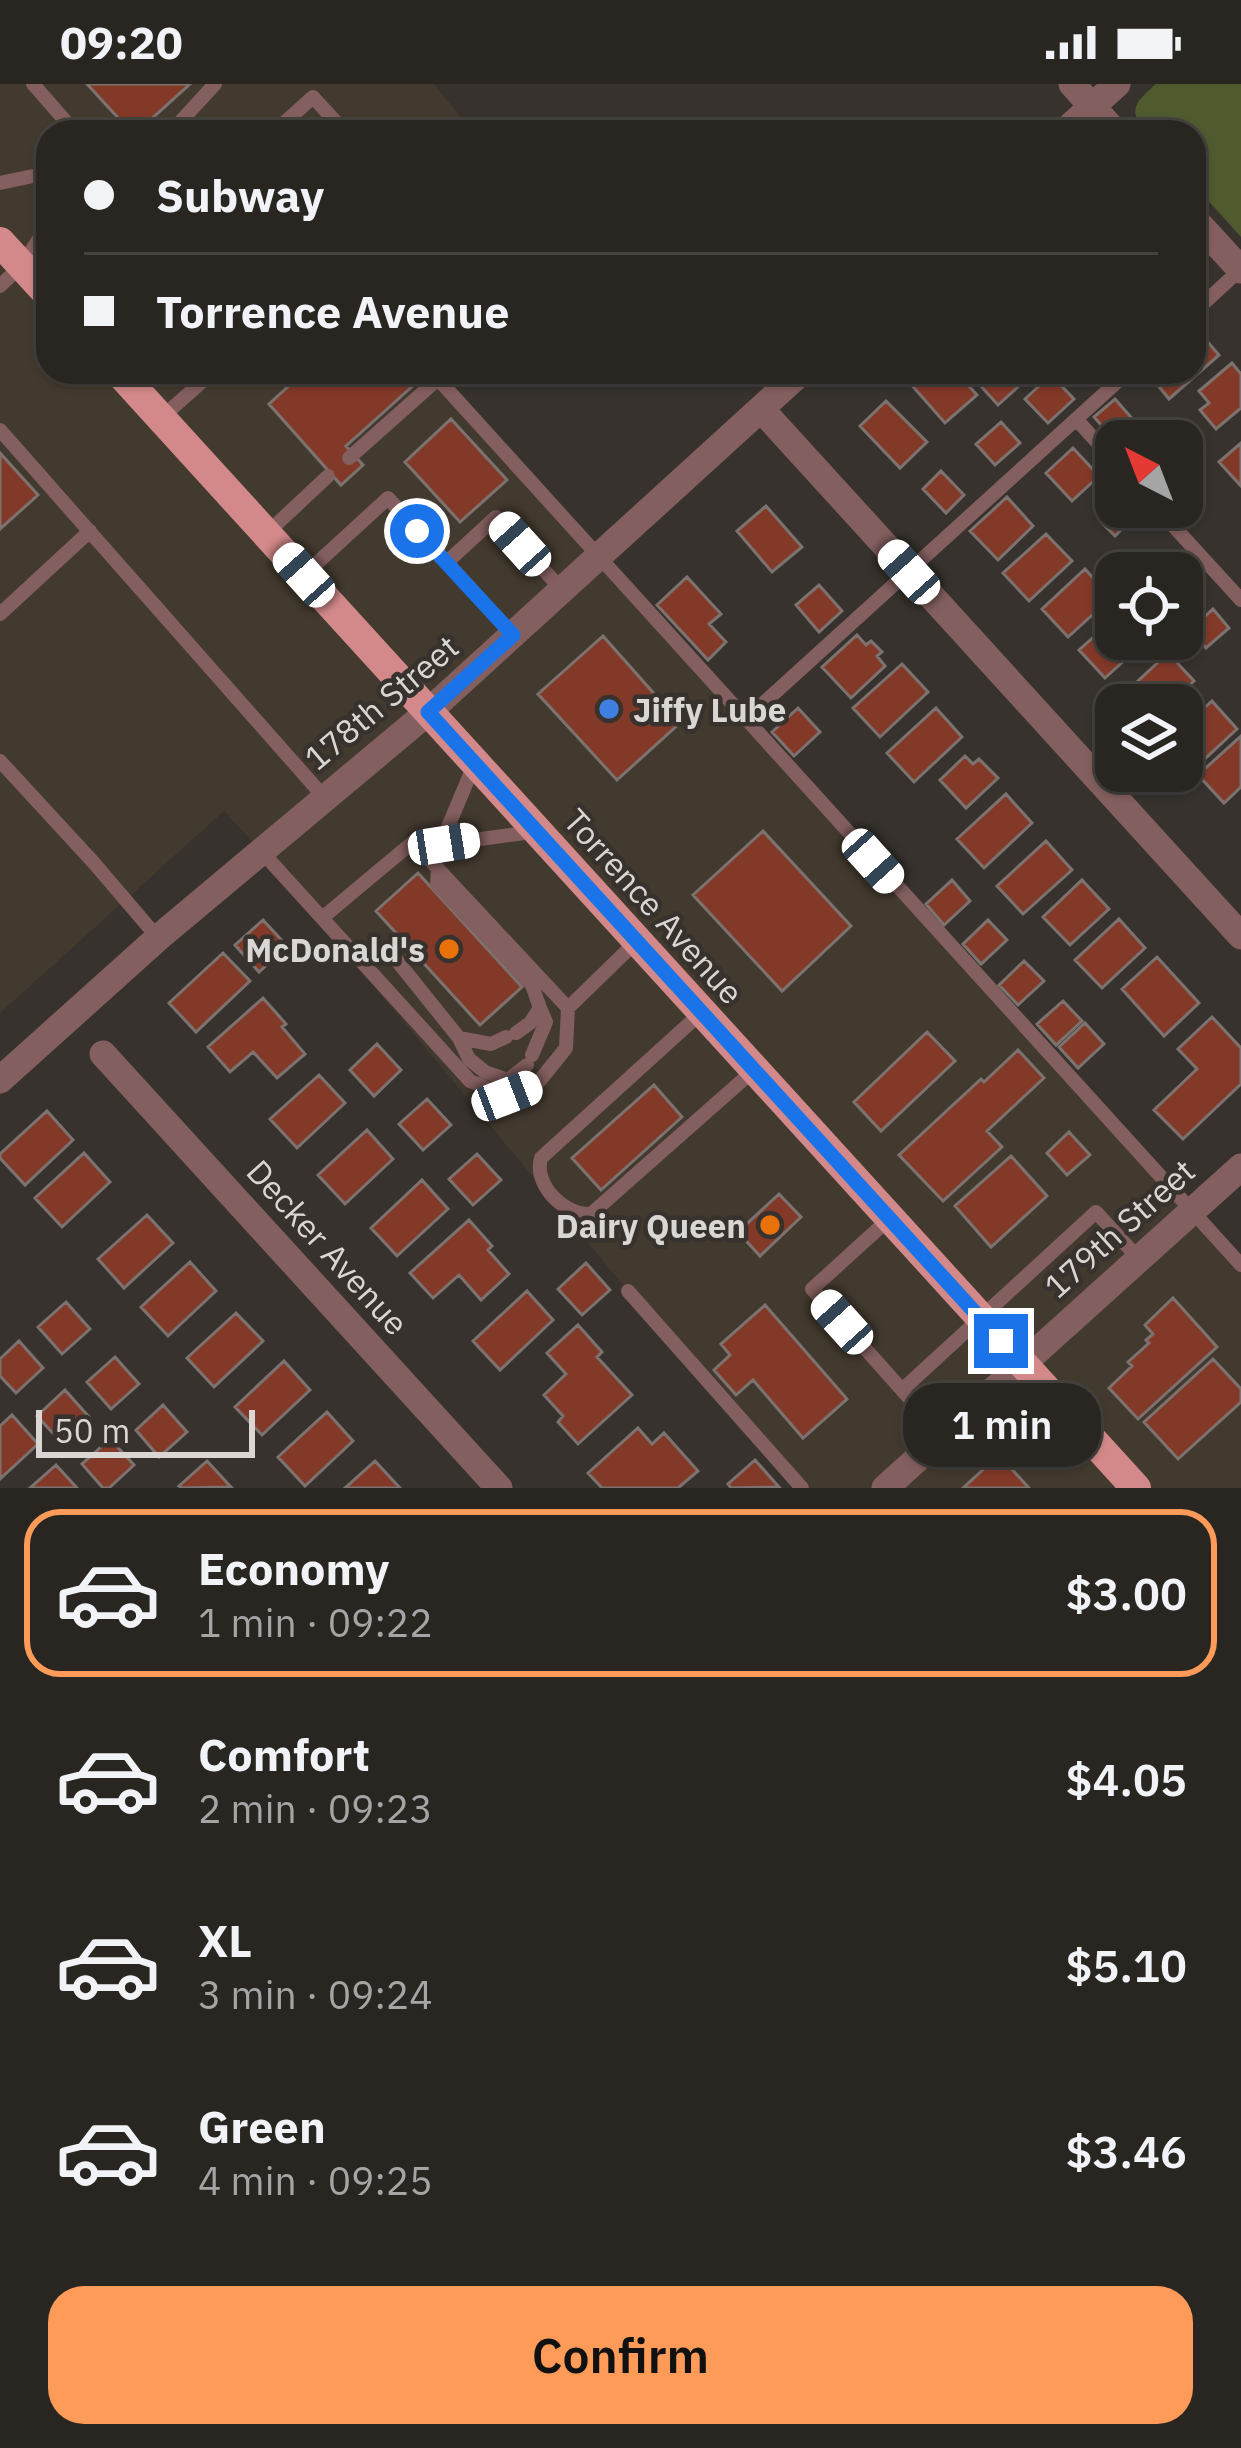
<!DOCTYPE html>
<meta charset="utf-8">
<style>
body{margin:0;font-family:"IBM Plex Sans",sans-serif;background:#35322f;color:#f1f3f6;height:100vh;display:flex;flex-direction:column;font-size:45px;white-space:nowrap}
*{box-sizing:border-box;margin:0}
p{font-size:39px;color:#a5a5a5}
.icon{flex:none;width:66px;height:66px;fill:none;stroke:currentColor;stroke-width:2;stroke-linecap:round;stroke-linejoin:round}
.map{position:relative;height:1404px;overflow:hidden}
.panel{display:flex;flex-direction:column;background:#292622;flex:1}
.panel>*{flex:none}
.hud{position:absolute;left:36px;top:36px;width:1170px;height:264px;border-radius:36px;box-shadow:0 3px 9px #0004,0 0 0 3px #454340;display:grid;align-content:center;height:264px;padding:0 48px;background:#292622}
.needle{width:78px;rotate:318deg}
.fabs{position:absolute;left:1095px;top:336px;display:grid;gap:24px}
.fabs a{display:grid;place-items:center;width:108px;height:108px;border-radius:24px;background:#292622;box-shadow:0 3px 9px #0004,0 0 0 3px #454340;font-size:60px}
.scale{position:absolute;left:36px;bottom:30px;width:219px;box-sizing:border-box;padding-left:12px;border:6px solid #d9d6d3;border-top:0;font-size:33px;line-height:42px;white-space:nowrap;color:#d9d6d3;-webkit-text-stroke:9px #37322d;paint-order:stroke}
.end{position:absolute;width:54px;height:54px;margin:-27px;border:15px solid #1a73e8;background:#fff;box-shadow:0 0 0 6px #fff}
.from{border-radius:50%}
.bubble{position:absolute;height:84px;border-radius:36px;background:#292622;box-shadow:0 3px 9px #0004,0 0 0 3px #454340;font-size:39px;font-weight:600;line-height:84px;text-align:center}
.car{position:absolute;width:36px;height:72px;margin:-36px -18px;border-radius:15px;box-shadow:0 0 9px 3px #0007;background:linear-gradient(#fff 24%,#345 0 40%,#fff 0 76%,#345 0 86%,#fff 0)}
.hud b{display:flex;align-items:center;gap:42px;height:114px;font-size:45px}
.hud b+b{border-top:3px solid #454340}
.hud i{width:30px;height:30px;background:#f1f3f6}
ul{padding:21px 0 0;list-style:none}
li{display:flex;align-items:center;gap:36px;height:168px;margin:0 24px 18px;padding:0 24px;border:6px solid transparent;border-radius:36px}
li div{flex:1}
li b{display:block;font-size:45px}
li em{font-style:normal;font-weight:600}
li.selected{border-color:#fe9b59}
li>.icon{width:108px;height:108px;stroke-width:1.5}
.button{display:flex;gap:24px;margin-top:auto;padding:24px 48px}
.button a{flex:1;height:138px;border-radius:36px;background:#fe9b59;color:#111;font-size:48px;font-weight:600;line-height:138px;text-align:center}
.status{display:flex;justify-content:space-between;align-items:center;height:84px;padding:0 60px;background:#292622;direction:ltr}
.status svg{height:33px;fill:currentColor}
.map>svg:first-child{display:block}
.built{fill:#433a2f}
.green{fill:#505a2f}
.building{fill:#833927;stroke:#7c7371;stroke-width:3}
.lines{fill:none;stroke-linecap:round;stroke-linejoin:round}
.lane{stroke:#845f5f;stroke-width:14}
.street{stroke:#845f5f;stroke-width:27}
.primary{stroke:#d38989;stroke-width:30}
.route{stroke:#1a73e8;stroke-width:15}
.shop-dot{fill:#3f7fe0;stroke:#37322d;stroke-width:4.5}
.food-dot{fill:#e8710a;stroke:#37322d;stroke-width:4.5}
.labels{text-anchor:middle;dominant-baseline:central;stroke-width:9;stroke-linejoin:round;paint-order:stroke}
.street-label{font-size:33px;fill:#d9d6d3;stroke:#37322d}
.poi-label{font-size:33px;font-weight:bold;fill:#d9d6d3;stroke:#37322d;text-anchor:end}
</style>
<div class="status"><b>09:20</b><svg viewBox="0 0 49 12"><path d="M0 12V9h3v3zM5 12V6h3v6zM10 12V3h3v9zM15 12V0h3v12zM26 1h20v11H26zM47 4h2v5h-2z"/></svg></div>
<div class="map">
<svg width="1241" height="1404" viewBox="0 0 1241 1404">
<rect width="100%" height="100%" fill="#37322d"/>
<path class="built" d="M0,0H434L473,48H48V288H445L438,294L1241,1180V1404H802L628,1207L262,768L224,727L0,929Z"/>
<path class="green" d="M1156,0H1241V153L1194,101V48H1146C1126,25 1137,17 1156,0Z"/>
<path class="building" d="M87,0H190L137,48H131Z
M1195,243L1219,271L1169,315L1156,299L1168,288H1194Z
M1232,279L1241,290V324L1216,345L1200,326L1209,319L1199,307Z
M304,288H424L426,290L346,362L363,381L341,401L269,320Z
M919,288H956L977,311L945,339L908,297Z
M968,288H1006L1019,302L998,321Z
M1051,291L1074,315L1048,339L1025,315Z
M1115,315L1137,340L1116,358L1094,333Z
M886,317L927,358L900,384L860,342Z
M451,335L507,396L460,438L405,378Z
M1001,338L1020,359L995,381L976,360Z
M1241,359V402L1219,378Z
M1073,364L1099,392L1072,417L1046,389Z
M0,369L38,411L0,445Z
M941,387L964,411L946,429L923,405Z
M1007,413L1033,442L998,476L970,447Z
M766,422L802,463L772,488L737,447Z
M1117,423H1128L1136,431L1115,452L1101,438Z
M1046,450L1072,477L1029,517L1003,489Z
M1085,485L1111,514L1068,553L1042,525Z
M687,493L721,530L709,540L726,558L708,576L657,521Z
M819,501L842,527L819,548L796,521Z
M1213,525L1229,544L1206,564L1190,546Z
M1116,533V555H1148L1105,594L1079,566Z
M857,551L866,561L871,557L882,568L877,572L885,582L851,614L822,583Z
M603,552L680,639L617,696L538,610Z
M1168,569L1194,597L1168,621H1137L1125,609Z
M902,580L928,608L880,653L853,624Z
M1212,617L1237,645L1194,685L1182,671V644Z
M798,624L820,648L794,672L772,648Z
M936,624L962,653L914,698L887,669Z
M1241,652V703L1224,719L1198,691Z
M965,672L973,680L979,675L998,694L966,724L940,696Z
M1006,710L1032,739L984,784L957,755Z
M763,747L851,842L782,907L693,811Z
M1046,757L1072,786L1023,830L997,802Z
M418,789L522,903L480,941L376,827Z
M952,796L970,817L944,841L926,820Z
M1082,796L1109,825L1070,861L1043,833Z
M1119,835L1145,864L1102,904L1075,876Z
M263,836L287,862L259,888L235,861Z
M988,836L1007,856L981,880L963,860Z
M223,869L250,897L196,948L169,919Z
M1157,873L1199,919L1164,952L1122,905Z
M1024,877L1044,897L1018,921L999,901Z
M263,914L286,940L282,943L305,970L277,994L253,968L230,988L208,963Z
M1063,917L1082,937L1056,961L1037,940Z
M1212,933L1241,964V1000L1183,1055L1154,1026L1197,985L1178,965Z
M1085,939L1104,960L1078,984L1059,963Z
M927,948L955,977L881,1047L854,1018Z
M377,960L401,986L374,1012L350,986Z
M1018,966L1044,994L987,1047L1002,1063L943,1117L899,1071L981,995L984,998Z
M319,991L345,1019L297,1064L270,1035Z
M654,1001L682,1033L601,1106L572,1074Z
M427,1015L451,1041L423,1066L399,1040Z
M47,1027L73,1056L25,1101L0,1074V1070Z
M367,1046L393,1075L345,1120L318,1091Z
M1069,1048L1090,1071L1067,1091L1047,1069Z
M84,1069L110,1098L62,1143L35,1114Z
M477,1070L501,1096L473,1121L449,1095Z
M1011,1072L1047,1112L991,1163L955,1122Z
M422,1096L448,1125L397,1172L371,1144Z
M779,1110L801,1133L760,1172L738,1148Z
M147,1131L173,1159L124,1204L98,1175Z
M469,1136L492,1162L488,1166L509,1190L481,1216L459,1191L433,1214L410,1189Z
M190,1178L216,1207L168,1252L141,1223Z
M586,1179L610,1206L582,1231L558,1205Z
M527,1207L553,1236L500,1286L473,1257Z
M1173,1214L1217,1263L1138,1335L1109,1304L1132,1282L1128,1278L1149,1259L1146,1256L1153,1250L1145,1241Z
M66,1218L90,1245L62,1270L38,1243Z
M765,1221L847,1315L803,1354L753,1296L736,1311L714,1286L730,1271L721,1260Z
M236,1229L263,1257L214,1303L187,1274Z
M578,1241L602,1268L597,1273L632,1311L578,1360L558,1338L563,1332L544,1311L566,1290L547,1269Z
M19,1257L43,1284L16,1309L0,1292V1275Z
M115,1273L139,1300L111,1325L87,1298Z
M1213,1275L1241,1305V1318L1178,1375L1144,1338Z
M284,1277L310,1306L262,1351L235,1323Z
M65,1306L89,1333L61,1358L37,1332Z
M163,1321L187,1348L159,1373L136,1346Z
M327,1328L353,1357L305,1402L278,1373Z
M12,1331L38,1360L0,1395V1342Z
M638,1344L652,1360L664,1349L698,1387L678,1404H602L588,1389Z
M110,1355L134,1381L109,1404H103L82,1380Z
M999,1371L1029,1404H963Z
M755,1376L779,1403L731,1404L728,1400Z
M207,1377L231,1403L182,1404L179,1402Z
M375,1377L400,1404H345Z
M56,1381L77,1404H30Z"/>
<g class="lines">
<path class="lane" d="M33,0L75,48
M171,48L215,0
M274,48L313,13L345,48
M0,99L48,89
M0,202L22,181L48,141
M1194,228L1240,186
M161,334L213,288
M1076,335L1116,379
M0,346L324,713
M349,374L438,295L1241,1181
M1156,423L1241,516
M266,450L328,392
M446,479L496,433L562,506
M304,491L388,414L513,551
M0,530L90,447
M745,636L1128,288
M0,677L94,779L158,854
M444,760L448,743L474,681
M262,768L470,997L507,1012L537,1000L566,964L568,924L637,857
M427,774L444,760L532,748
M438,786L437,800L532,901L540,924L530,939L516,949
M322,834L413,758L568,924
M355,871L394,873L459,954L469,975L485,988L508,996L527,981
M702,928L541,1074C533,1101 565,1132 591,1130L754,986
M459,954L491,960L506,953
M532,971L546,938L540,924
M889,1135L812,1205L943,1352
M628,1207L802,1404
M902,1306L1096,1128L1139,1175"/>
<path class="street" d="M1072,0L1115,48
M1064,48L1117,0
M1194,135L1241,186
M761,325L1241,852
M103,970L499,1404
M0,996L158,854L428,628L801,288
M885,1404L1241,1083"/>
<path class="primary" d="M0,158L48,210
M119,288L1136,1404"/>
</g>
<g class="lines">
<path class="route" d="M417,447L513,551L428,628L1001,1257"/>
</g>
<circle class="shop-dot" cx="609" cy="625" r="12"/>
<g class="food-dot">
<circle cx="449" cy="865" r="12"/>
<circle cx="770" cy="1141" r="12"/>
</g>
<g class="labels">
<g class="street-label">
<text transform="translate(381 618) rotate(-40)">178th Street</text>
<text transform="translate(654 822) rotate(48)">Torrence Avenue</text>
<text transform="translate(1119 1144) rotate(-42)">179th Street</text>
<text transform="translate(328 1163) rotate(48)">Decker Avenue</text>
</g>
<g class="poi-label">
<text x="633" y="625" text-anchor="start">Jiffy Lube</text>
<text x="425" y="865">McDonald's</text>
<text x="746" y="1141">Dairy Queen</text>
</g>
</g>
</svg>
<div class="fabs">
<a><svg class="needle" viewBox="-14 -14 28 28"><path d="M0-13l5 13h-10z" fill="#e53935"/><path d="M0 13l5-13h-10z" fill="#a5a5a5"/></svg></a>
<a><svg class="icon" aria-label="locate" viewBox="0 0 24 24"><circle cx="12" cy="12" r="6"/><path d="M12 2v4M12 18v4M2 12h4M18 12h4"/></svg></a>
<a><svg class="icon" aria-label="layers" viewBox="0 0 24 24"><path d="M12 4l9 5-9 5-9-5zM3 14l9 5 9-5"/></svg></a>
</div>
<div class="scale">50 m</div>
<i class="end from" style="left:417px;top:447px"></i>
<i class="end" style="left:1001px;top:1257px"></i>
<div class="bubble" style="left:903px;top:1299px;width:198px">1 min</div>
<i class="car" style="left:520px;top:460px;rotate:318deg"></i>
<i class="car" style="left:909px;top:488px;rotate:318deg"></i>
<i class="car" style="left:304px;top:491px;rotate:318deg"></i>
<i class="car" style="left:444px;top:760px;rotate:81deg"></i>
<i class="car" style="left:873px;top:777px;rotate:138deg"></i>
<i class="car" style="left:507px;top:1012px;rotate:69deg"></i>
<i class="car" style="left:842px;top:1238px;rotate:318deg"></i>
<div class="hud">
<b><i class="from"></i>Subway</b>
<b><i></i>Torrence Avenue</b>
</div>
</div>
<section class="panel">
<ul>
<li class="selected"><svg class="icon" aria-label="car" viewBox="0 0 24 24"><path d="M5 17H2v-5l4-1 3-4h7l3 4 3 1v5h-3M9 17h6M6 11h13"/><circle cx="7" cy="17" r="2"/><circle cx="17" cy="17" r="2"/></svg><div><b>Economy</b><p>1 min · 09:22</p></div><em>$3.00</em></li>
<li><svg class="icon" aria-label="car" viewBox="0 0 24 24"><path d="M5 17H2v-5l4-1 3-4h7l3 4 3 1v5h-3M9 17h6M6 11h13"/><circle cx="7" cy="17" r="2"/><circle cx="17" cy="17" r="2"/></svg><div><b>Comfort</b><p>2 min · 09:23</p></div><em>$4.05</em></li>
<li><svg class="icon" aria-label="car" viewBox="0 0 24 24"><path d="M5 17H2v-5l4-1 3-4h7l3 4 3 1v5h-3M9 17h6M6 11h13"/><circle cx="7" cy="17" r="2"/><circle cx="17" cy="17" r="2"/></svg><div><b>XL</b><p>3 min · 09:24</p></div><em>$5.10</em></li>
<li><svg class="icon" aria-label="car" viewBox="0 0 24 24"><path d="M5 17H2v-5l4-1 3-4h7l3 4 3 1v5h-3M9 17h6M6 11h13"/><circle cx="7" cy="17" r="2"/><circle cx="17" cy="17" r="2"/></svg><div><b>Green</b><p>4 min · 09:25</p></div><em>$3.46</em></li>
</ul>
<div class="button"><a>Confirm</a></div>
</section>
